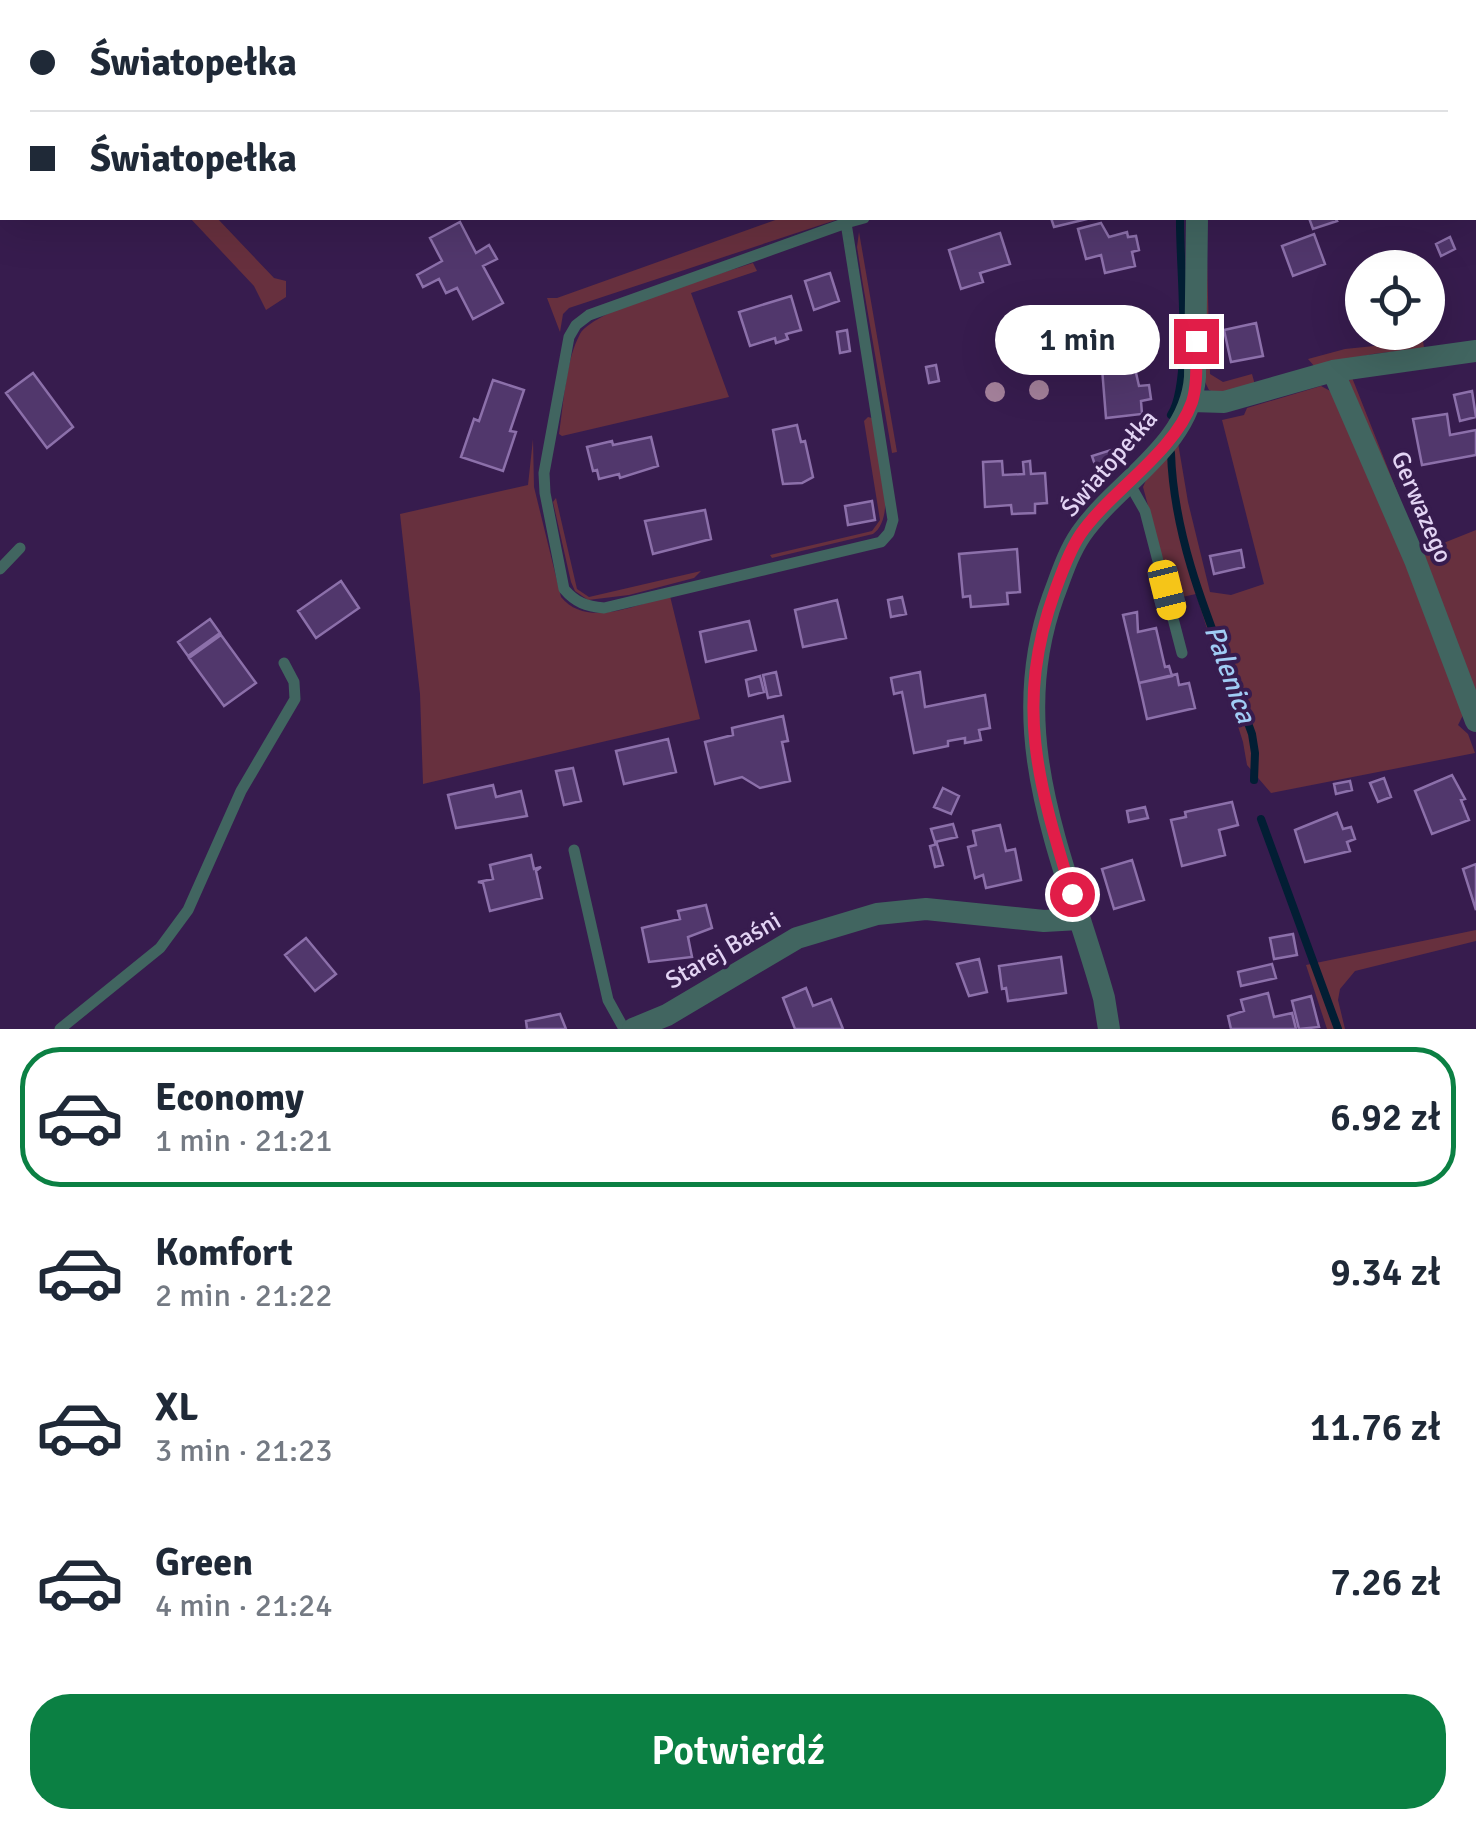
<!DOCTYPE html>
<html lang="pl">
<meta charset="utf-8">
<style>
body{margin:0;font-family:Signika,sans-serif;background:#f6f6f7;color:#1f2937;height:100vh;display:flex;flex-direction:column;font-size:38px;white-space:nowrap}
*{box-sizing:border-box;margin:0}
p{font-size:32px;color:#747a83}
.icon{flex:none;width:55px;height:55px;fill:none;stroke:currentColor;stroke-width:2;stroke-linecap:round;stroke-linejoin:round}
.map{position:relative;height:1029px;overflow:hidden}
.details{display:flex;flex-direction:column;background:#fff;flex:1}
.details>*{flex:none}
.banner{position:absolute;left:0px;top:0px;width:1478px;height:220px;box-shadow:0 10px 40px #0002;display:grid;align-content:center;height:220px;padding:0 30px;background:#fff}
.fabs{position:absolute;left:1345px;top:250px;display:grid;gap:20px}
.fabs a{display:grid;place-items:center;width:100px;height:100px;border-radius:50%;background:#fff;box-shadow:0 10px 40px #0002;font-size:50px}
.end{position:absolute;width:45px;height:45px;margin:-22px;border:12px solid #e11d48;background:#fff;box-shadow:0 0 0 5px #fff}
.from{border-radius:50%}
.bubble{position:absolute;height:70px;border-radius:35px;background:#fff;box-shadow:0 10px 40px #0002;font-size:32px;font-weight:600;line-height:70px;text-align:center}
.car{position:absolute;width:30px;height:60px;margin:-30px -15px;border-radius:12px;box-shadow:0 0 8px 2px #0007;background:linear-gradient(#f5c518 24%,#345 0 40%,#f5c518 0 76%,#345 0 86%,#f5c518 0)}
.banner b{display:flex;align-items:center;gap:35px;height:95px;font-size:38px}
.banner b+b{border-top:2px solid #e0e1e3}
.banner i{width:25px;height:25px;background:#1f2937}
ul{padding:18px 0 0;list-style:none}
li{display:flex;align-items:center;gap:30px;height:140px;margin:0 20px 15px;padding:0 10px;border:5px solid transparent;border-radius:40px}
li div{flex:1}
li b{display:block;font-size:38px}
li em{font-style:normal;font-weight:600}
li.selected{border-color:#0b8043}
li>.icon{width:90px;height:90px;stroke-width:1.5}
.action{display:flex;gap:20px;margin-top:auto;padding:20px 30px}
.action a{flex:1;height:115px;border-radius:40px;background:#0b8043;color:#fff;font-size:40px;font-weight:600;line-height:115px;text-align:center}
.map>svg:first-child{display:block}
.green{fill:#67303e}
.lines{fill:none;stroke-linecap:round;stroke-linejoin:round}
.stream{stroke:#021e34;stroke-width:8}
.building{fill:#51376c;stroke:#8c70aa;stroke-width:2.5}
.service{stroke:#416560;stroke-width:11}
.minor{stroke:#416560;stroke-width:22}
.tree{fill:#a3809a}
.route{stroke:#e11d48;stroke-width:12}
.labels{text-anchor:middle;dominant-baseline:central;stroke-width:8;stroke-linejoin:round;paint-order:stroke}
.street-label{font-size:25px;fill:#e3d4f4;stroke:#371c4e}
.water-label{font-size:28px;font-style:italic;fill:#a0ccf4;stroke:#371c4e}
</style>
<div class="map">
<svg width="1476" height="1029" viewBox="0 0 1476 1029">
<rect width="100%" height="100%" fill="#371c4e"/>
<path class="green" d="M190,218H217L274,278L286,281V297L266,310L254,286Z
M781,218H842L569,308L563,314L560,332L547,298H557Z
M859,232L897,452L892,453L862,279L857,247Z
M1207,258L1210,374L1223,382L1252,374L1255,385L1218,394L1209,390L1204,380Z
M753,263L757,271L691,293L729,397L562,436L559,434C564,403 565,362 580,334C595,308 720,274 753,263Z
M1423,341L1424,348L1373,354L1315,367L1308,359L1345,349Z
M1351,375L1421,552L1476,530V704L1349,381Z
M1321,386L1334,393L1370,471L1463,715L1458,725L1468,734L1475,753L1271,793L1247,765L1243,742L1196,594L1173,599L1143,487L1151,469L1177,437L1188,502L1210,592L1231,595L1264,584L1222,420L1244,415L1247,408Z
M868,417L872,418C877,446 899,516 873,534L772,558L770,555L872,531L880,520L864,421Z
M533,439L534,487L561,597C587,629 637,604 670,596L700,719L423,784L420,694L400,514L528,485Z
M556,498L577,589L589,597L701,571L694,578L629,595L588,600L575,591L571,582L553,502Z
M1476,930V941L1355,971L1340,989L1338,1000L1345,1029H1327L1306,965Z"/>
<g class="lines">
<path class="stream" d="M1198,2L1200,0
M1171,415C1193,380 1179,263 1180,218
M1171,453C1174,551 1219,643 1252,734L1255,753L1254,780
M1261,819L1338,1029"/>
</g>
<path class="building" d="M1051,218H1091L1054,227Z
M1309,218H1335L1337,221L1313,229Z
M460,222L476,253L489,245L497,259L483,266L503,303L473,319L457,288L446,293L439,279L423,287L417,275L442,261L430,238Z
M1101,223L1109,237L1127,232L1128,237L1136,236L1139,250L1132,252L1135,266L1105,273L1101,255L1086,259L1078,229Z
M1000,233L1010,264L980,273L983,282L961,289L949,250Z
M1314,234L1325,264L1293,276L1282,246Z
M1450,237L1455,249L1441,256L1436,244Z
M830,273L839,301L814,310L805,281Z
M791,296L801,330L786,334L788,339L776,343L775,338L750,346L739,312Z
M1256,323L1263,356L1231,362L1224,330Z
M847,330L850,351L840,353L837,332Z
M1134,364L1139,386L1149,385L1151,399L1141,401L1142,414L1106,418L1102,368Z
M936,365L939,381L929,383L926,367Z
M33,373L73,427L47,448L6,393Z
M493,380L524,390L510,431L516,432L503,471L461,457L474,419L479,421Z
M1472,391L1476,417L1460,421L1454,395Z
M1447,414L1450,435L1476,430V455L1422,465L1413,419Z
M797,425L801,442L805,441L813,477L802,483L783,484L773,430Z
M651,437L658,466L620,478L619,474L599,479L597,470L593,471L587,447L612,441L613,445Z
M1111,450L1114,462L1096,468L1092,456Z
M1002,461L1003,475L1024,474L1023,462L1030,461L1031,474L1045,473L1047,503L1035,504V513L1012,514L1011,505L985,507L983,462Z
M872,501L875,520L848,525L845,506Z
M705,510L711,539L653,554L645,521Z
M1017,549L1020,592L1007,593L1008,604L971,607L970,596L963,597L959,554Z
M1241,550L1244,567L1214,574L1210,556Z
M341,581L359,608L316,638L298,611Z
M902,597L906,614L891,617L888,600Z
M837,600L846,638L803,647L795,610Z
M1137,612L1138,632L1156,628L1165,667L1169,666L1172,676L1139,683L1123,615Z
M210,619L220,633L188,656L178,642Z
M749,621L756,650L706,662L700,632Z
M221,635L256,683L224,706L189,658Z
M776,672L781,695L768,698L763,675Z
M920,672L925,707L985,695L990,728L979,730L981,740L965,743V738L948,741V746L914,753L902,692L894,694L891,678Z
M1177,674L1179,685L1189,683L1195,708L1147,719L1139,683Z
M760,676L764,692L749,696L746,680Z
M783,716L788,741L782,742L790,781L760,788L742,777L715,784L705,742L733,735L732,728Z
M668,739L676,772L624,784L616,751Z
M573,768L581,801L564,805L556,771Z
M1452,775L1465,799L1461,800L1469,820L1432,834L1415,791Z
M1384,778L1391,797L1378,802L1370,783Z
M1350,781L1352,790L1336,794L1334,784Z
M493,785L496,797L521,791L527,816L456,828L448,795Z
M943,788L959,796L951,814L934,807Z
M1232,802L1238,825L1219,830L1225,855L1182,866L1171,820L1186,817L1185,812Z
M1145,807L1148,818L1129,822L1127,811Z
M1337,813L1343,829L1351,827L1355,839L1347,842L1350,851L1305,862L1295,830Z
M953,824L957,837L935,842L931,829Z
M1000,825L1006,851L1015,849L1021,880L986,888L983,875L975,878L968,847L976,845L973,831Z
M937,844L943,865L935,867L930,846Z
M531,855L534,869L541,867L536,871L542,898L490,911L483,883L478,882L493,879L490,865Z
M1132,860L1144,900L1114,909L1102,869Z
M1476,864V910L1463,869Z
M706,905L712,928L688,937L692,957L649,962L642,928L680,919L678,911Z
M1293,934L1297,955L1274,959L1270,938Z
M306,938L336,974L315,991L285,955Z
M1061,957L1066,993L1008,1001L1006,988L1002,989L999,966Z
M979,959L987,992L969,996L957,964Z
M1272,964L1276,978L1241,986L1238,972Z
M806,988L813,1006L831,999L843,1029H795L783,998Z
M1268,993L1274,1017L1292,1013L1296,1029H1231L1228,1016L1244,1011L1241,1000Z
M1311,996L1319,1027L1299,1029L1292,1001Z
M560,1014L566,1029H527L526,1021Z"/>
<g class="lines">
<path class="service" d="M393,0L394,2
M965,2L970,0
M846,223L893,520L889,533L881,542L604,608C586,606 576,603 564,589L545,493L544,473L569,337L576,325L589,315L846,223L864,218
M1129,483L1145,511L1182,653
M0,569L20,548
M574,850L608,1000L623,1027
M60,1029L160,948L188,910L241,791L295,699L294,682L284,663"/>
<path class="minor" d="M1075,0L1077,2
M1420,2L1428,0
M1333,371L1415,560L1476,721
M1192,401L1224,402L1333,371L1476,351
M633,1029L667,1015L797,938L877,914L926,909L1044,921L1079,919
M1109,1029L1104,998C1066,862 1002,739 1053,597C1061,576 1068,553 1081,534C1117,482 1190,446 1195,377L1197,218"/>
</g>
<g class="tree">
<circle cx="1010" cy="356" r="10"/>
<circle cx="1039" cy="390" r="10"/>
<circle cx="995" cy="392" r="10"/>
</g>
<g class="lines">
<path class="route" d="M1072,894C1038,783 1014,705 1055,591C1062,572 1069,552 1080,535C1109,492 1174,453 1192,402C1198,383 1196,361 1196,341"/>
</g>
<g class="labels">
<g class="street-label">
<text transform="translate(1109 463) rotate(-49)">Światopełka</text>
<text transform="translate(1422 507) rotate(67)">Gerwazego</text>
<text transform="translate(723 950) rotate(-30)">Starej Baśni</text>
</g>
<g class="water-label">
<text transform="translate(1230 674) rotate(70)">Palenica</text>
</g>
</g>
</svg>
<div class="fabs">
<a><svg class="icon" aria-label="locate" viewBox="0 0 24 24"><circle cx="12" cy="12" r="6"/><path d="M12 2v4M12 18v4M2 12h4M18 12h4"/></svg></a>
</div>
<i class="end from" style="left:1072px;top:894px"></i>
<i class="end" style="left:1196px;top:341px"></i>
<div class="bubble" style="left:995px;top:305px;width:165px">1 min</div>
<i class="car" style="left:1167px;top:590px;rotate:166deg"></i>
<div class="banner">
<b><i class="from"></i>Światopełka</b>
<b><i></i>Światopełka</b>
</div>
</div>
<section class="details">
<ul>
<li class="selected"><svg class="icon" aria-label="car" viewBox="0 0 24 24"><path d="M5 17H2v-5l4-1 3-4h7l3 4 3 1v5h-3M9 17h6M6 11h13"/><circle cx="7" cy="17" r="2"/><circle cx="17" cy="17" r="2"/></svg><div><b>Economy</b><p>1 min · 21:21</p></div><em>6.92 zł</em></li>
<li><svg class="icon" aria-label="car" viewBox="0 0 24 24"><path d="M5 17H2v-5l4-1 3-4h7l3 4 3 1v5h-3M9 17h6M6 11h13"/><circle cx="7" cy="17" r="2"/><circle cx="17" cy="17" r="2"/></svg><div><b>Komfort</b><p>2 min · 21:22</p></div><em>9.34 zł</em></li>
<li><svg class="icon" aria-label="car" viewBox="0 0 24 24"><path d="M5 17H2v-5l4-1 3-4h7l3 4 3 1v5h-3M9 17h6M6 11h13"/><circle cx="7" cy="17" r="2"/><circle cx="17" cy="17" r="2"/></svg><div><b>XL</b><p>3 min · 21:23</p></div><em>11.76 zł</em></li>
<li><svg class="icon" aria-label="car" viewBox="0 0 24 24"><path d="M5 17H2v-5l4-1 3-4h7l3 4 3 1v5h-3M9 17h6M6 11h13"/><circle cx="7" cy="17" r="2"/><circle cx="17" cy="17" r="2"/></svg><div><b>Green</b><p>4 min · 21:24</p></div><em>7.26 zł</em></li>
</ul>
<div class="action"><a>Potwierdź</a></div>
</section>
